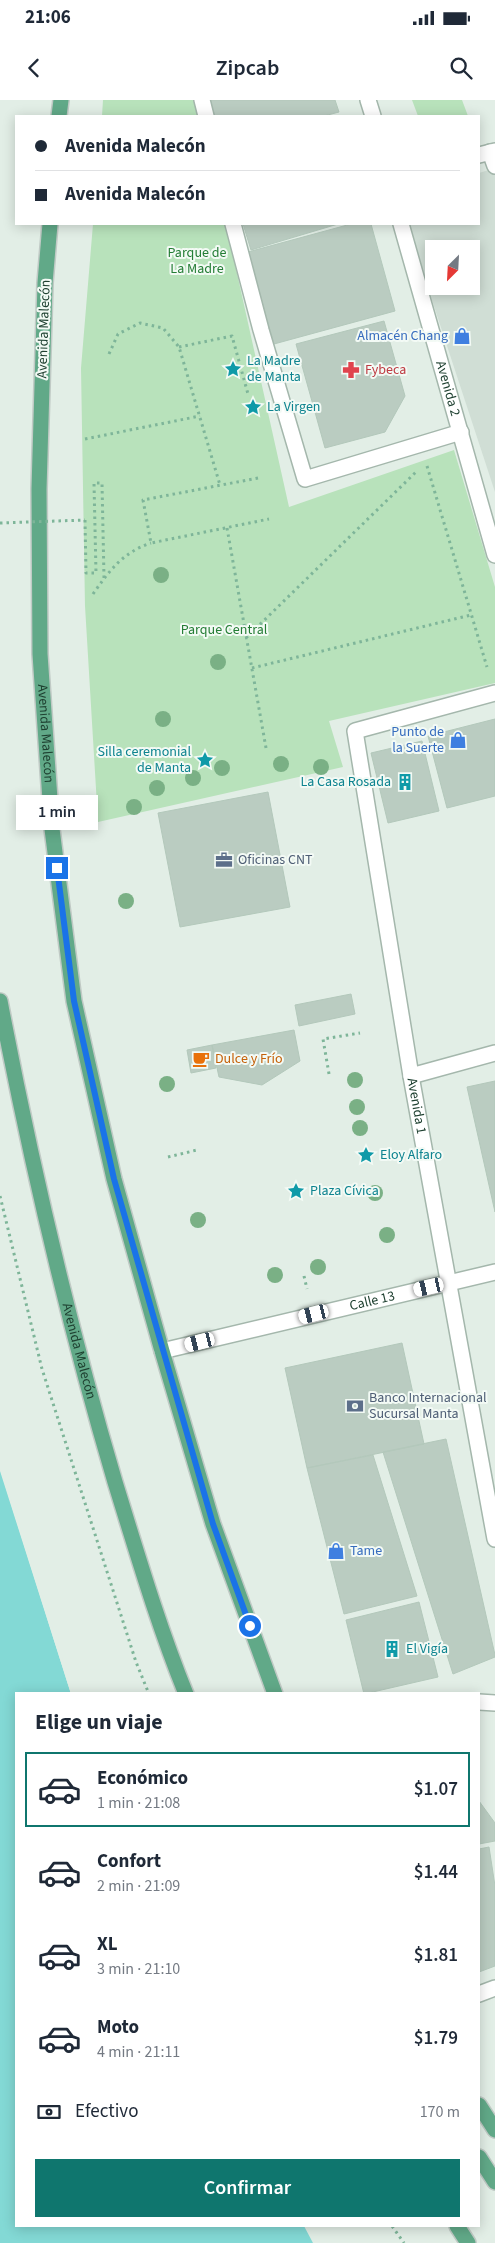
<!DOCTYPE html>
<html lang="es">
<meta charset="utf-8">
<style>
body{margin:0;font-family:"Source Sans 3",sans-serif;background:#f6f6f7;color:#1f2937;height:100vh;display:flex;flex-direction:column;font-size:19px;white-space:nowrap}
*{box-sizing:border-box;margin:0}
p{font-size:16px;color:#747a83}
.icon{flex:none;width:28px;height:28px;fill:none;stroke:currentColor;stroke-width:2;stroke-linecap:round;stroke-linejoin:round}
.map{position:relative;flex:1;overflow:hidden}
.sheet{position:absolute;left:15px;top:1592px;width:465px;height:535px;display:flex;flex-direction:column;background:#fff;border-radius:0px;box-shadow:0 2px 12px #0003}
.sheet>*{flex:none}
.top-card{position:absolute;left:15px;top:15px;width:465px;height:110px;border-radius:0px;box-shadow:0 2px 12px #0003;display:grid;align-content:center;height:110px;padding:0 20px;background:#fff}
.needle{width:32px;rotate:204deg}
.tools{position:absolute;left:425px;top:140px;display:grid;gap:10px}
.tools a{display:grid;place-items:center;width:55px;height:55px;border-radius:0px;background:#fff;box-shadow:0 2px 12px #0003;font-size:25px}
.end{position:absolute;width:22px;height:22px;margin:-11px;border:6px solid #1a73e8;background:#fff;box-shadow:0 0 0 2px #fff}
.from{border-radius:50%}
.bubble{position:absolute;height:35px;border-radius:0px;background:#fff;box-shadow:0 2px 12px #0003;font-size:16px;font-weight:600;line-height:35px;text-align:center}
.car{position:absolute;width:15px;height:30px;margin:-15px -8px;border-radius:6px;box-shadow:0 0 4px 1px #0007;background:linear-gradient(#fff 24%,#345 0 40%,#fff 0 76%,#345 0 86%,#fff 0)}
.top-card b{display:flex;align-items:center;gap:18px;height:48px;font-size:19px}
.top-card b+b{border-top:1px solid #e0e1e3}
.top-card i{width:12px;height:12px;background:#1f2937}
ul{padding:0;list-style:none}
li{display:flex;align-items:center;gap:15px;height:75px;margin:0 10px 8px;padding:0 10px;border:2px solid transparent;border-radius:0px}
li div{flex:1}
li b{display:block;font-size:19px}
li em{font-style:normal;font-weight:600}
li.current{border-color:#0f766e}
li>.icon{width:45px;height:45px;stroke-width:1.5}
h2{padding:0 20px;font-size:22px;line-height:60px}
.pay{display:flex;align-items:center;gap:12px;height:55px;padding:0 20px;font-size:19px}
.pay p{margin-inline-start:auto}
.cta{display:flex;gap:10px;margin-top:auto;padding:10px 20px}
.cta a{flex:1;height:58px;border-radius:0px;background:#0f766e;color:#fff;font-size:20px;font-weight:600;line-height:58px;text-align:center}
.status{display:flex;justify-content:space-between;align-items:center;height:35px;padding:0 25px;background:#fff;direction:ltr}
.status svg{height:14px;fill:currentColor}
header{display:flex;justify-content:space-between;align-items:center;height:65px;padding:0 20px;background:#fff;font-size:22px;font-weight:600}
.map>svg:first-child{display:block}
.built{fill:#d0ded5;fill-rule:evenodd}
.green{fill:#b8e2bb}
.water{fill:#83d9d5}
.pier{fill:#e2eee6}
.building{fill:#baccc1;stroke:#b3c8bb}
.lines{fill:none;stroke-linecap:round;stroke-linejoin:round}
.pedestrian-casing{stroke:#a4b7ac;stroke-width:18}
.minor-casing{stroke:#a4b7ac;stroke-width:18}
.tertiary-casing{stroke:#a4b7ac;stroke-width:18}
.primary-casing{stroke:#c0cac5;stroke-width:18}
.path{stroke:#7eb599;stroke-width:3;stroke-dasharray:2.5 4;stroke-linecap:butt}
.pedestrian{stroke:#fff;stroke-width:15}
.minor{stroke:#fff;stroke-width:15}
.tertiary{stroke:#fff;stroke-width:15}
.primary{stroke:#61a988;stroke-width:15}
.path-bridge{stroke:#7eb599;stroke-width:3;stroke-dasharray:2.5 4;stroke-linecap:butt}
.tree{fill:#7ab085}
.route{stroke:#1a73e8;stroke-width:6}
.labels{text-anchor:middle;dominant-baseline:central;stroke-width:4;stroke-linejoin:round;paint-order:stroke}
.park-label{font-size:14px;fill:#247d35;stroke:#f3faf5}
.street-label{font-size:14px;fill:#1f4131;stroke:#f3faf5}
.shop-label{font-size:14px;fill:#366cbe;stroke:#f3faf5;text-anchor:end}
.culture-label{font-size:14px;fill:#0d838f;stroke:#f3faf5;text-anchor:start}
.health-label{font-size:14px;fill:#be3a42;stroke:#f3faf5;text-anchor:start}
.service-label{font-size:14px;fill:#4e5e75;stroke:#f3faf5;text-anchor:start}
.food-label{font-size:14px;fill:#c56008;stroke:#f3faf5;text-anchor:start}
</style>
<div class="status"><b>21:06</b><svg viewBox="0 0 49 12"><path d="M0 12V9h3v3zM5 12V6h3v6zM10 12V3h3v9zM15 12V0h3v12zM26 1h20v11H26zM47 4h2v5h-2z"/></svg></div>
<header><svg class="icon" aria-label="back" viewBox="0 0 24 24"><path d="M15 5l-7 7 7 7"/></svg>Zipcab<svg class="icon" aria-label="search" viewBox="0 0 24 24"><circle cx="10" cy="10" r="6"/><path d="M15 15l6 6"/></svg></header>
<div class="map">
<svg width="495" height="2143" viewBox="0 0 495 2143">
<rect width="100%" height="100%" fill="#e2eee6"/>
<path class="built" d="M495,68V392L407,124H479V73ZM434,149H471V186H434Z"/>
<path class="green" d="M103,0H196L200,16H102Z
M412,0H462L468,16H418Z
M93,124H226L289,407L454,350L495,487V583L329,621L343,667L98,722L85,506L81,268Z"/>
<path class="water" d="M0,1371L71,1594H16V2126H304L313,2143H0Z"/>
<path class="pier" d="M0,1369L2,1371L74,1594H71Z"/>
<path class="building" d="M208,0H335L339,12L324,16H214Z
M243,124H338L251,150Z
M351,124H371L395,211L274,244L248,152Z
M384,221L405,296L385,332L325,348L296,244Z
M495,619V696L447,708L428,636Z
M422,641L439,711L388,723L371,653Z
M268,692L290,807L180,827L158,713Z
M351,894L355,914L299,926L295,905Z
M294,930L300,961L262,985L219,977L212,945Z
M212,945L216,968L191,973L187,950Z
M495,981V1112L467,987Z
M402,1243L424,1344L307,1368L285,1268Z
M446,1339L495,1555V1557L453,1574L383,1352Z
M373,1355L417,1496L344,1514L307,1368Z
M419,1502L438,1577L364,1594L346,1520Z
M479,1701L495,1723V1741L479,1744Z
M489,1747L495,1786V1866L479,1872V1749Z"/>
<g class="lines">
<g class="pedestrian-casing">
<path id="pedestrian" d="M490,52L495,66"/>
</g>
<g class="minor-casing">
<g id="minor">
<path d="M202,0L206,16"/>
<path d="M368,0L373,16"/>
<path d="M479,55L495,51"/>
<path d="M233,124L261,230L305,379L461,332"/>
<path id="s1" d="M401,124L495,455"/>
<path id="s2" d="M495,593L355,631L411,976L495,1439"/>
<path d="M411,976L495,953"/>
<path id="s3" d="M162,1251L495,1172"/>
<path d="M479,1602L495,1603"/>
</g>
</g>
<g class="tertiary-casing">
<path id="tertiary" d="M479,1894L495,1888"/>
</g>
<g class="primary-casing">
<g id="primary">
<path d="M59,16L61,0"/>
<path id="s4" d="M50,124L45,183L39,389L40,554L52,729L74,901L114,1079L162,1251L213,1424L275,1594"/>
<path id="s5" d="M0,901C31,1063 68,1223 115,1382C137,1453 158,1525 186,1594"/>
<path d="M479,2005L495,2030"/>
<path d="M479,2057L495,2082"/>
<path d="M457,2126L468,2143"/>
</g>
</g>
<path class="path" d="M179,247L232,236L248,294
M109,254L118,234L140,223L163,228L179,247L220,385
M85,339L200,316
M427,366L487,567
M258,378L143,400L151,443L269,419
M85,420L86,473H96L94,383H102L104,478
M227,428L266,648
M93,494C109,471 123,452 151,443
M246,538L418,370
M252,568L471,515
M329,974L323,939L360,933
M168,1057L197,1050
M0,1096L42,1269L136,1562L149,1594
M304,1176L307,1189
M392,2126L404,2143"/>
<use href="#pedestrian" class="pedestrian"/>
<use href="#minor" class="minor"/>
<use href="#tertiary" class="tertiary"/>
<use href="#primary" class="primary"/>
<path class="path-bridge" d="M0,423L85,420"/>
</g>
<g class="tree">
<circle cx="161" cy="475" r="8"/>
<circle cx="218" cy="562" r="8"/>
<circle cx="163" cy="619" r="8"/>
<circle cx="281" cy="664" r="8"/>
<circle cx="321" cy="667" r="8"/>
<circle cx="222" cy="668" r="8"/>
<circle cx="193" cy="678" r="8"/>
<circle cx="157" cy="688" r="8"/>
<circle cx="134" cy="707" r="8"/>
<circle cx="126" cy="801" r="8"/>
<circle cx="355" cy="980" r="8"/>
<circle cx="167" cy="984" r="8"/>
<circle cx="357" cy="1007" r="8"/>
<circle cx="360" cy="1028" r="8"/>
<circle cx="375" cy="1093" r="8"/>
<circle cx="198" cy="1120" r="8"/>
<circle cx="387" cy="1135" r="8"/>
<circle cx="318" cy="1167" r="8"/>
<circle cx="275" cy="1175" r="8"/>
</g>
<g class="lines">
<path class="route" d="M57,768L74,901L114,1079L213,1424L250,1526"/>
</g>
<defs>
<g id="shop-bare" transform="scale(1.35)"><path d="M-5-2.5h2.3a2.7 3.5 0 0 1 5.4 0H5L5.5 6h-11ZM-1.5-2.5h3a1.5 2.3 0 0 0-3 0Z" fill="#3f7fe0" stroke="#f3faf5" stroke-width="2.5" paint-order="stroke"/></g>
<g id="sight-bare" transform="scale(1.35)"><path d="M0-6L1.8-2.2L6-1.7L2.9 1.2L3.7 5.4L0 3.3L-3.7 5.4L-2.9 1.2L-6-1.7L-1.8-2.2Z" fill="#0f9aa8" stroke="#f3faf5" stroke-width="2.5" paint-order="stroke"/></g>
<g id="pharmacy-bare" transform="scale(1.35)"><path d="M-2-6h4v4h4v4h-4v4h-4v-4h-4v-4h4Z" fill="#e0444e" stroke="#f3faf5" stroke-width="2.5" paint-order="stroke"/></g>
<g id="building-bare" transform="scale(1.35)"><path d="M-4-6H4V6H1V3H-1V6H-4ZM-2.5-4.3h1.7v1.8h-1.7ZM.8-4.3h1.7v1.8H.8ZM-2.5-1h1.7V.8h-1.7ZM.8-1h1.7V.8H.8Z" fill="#0f9aa8" stroke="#f3faf5" stroke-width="2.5" paint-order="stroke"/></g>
<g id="office-bare" transform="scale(1.35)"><path d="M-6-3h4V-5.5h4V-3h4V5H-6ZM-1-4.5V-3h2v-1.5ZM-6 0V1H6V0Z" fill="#5c6f8a" stroke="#f3faf5" stroke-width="2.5" paint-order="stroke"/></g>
<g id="cafe-bare" transform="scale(1.35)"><path d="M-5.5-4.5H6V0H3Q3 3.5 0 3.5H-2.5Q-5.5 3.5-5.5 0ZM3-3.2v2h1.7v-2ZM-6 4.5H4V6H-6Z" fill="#e8710a" stroke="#f3faf5" stroke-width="2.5" paint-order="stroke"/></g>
<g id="bank-bare" transform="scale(1.35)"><path d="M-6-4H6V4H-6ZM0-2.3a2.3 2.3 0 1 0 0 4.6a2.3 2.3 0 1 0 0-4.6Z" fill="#5c6f8a" stroke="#f3faf5" stroke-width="2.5" paint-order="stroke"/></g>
</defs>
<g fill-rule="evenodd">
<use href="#shop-bare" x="462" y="236"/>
<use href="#sight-bare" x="233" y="269"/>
<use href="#pharmacy-bare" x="351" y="270"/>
<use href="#sight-bare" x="253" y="307"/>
<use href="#shop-bare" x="458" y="640"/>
<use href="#sight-bare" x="205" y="660"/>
<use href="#building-bare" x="405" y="682"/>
<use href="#office-bare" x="224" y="760"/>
<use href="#cafe-bare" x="201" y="959"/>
<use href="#sight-bare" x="366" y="1055"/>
<use href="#sight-bare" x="296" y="1091"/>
<use href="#bank-bare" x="355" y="1306"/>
<use href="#shop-bare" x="336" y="1451"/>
<use href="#building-bare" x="392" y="1549"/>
</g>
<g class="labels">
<g class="park-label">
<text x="197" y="153">Parque de<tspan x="197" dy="16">La Madre</tspan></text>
<text x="224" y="530">Parque Central</text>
</g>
<g class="street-label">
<text transform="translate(44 229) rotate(-88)">Avenida Malecón</text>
<text stroke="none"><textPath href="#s1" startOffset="171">Avenida 2</textPath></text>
<text stroke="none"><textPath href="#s4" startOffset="510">Avenida Malecón</textPath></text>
<text stroke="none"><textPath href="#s2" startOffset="525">Avenida 1</textPath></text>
<text stroke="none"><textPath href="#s3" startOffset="216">Calle 13</textPath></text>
<text stroke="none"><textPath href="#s5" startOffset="359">Avenida Malecón</textPath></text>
</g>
<g class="shop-label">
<text x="448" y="236">Almacén Chang</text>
<text x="444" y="632">Punto de<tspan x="444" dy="16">la Suerte</tspan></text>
<text x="350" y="1451" text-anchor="start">Tame</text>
</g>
<g class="culture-label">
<text x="247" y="261">La Madre<tspan x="247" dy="16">de Manta</tspan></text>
<text x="267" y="307">La Virgen</text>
<text x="191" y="652" text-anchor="end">Silla ceremonial<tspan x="191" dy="16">de Manta</tspan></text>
<text x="391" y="682" text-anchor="end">La Casa Rosada</text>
<text x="380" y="1055">Eloy Alfaro</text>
<text x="310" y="1091">Plaza Cívica</text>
<text x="406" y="1549">El Vigía</text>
</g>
<g class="health-label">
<text x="365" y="270">Fybeca</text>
</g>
<g class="service-label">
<text x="238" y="760">Oficinas CNT</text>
<text x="369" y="1298">Banco Internacional<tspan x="369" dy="16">Sucursal Manta</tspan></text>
</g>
<g class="food-label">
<text x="215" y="959">Dulce y Frío</text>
</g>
</g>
</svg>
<div class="tools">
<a><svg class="needle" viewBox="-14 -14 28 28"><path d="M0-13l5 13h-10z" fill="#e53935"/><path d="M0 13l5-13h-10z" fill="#747a83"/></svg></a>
</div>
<i class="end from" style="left:250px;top:1526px"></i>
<i class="end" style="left:57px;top:768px"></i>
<div class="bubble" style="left:16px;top:695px;width:82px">1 min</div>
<i class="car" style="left:429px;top:1187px;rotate:257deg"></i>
<i class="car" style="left:314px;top:1214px;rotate:256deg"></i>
<i class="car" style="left:200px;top:1242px;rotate:256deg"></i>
<div class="top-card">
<b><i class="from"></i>Avenida Malecón</b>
<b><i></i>Avenida Malecón</b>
</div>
<section class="sheet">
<h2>Elige un viaje</h2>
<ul>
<li class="current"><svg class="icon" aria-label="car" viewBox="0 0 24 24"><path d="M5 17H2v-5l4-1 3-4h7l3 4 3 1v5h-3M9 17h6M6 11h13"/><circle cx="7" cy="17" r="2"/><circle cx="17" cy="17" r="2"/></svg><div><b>Económico</b><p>1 min · 21:08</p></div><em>$1.07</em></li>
<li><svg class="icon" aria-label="car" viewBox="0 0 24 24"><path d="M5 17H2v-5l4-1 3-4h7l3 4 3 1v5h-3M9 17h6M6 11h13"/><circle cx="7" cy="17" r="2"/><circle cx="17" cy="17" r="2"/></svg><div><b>Confort</b><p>2 min · 21:09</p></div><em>$1.44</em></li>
<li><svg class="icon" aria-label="car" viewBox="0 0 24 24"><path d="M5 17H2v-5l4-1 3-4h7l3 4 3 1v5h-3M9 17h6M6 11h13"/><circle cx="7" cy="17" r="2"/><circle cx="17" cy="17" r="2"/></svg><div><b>XL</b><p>3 min · 21:10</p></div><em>$1.81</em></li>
<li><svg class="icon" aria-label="car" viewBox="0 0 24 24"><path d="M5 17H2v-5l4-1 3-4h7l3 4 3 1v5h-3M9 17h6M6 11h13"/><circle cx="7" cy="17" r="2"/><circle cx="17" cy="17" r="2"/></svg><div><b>Moto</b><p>4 min · 21:11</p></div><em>$1.79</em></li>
</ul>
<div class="pay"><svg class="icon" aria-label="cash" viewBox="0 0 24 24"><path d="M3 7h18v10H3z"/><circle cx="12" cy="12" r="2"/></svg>Efectivo<p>170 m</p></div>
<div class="cta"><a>Confirmar</a></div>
</section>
</div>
